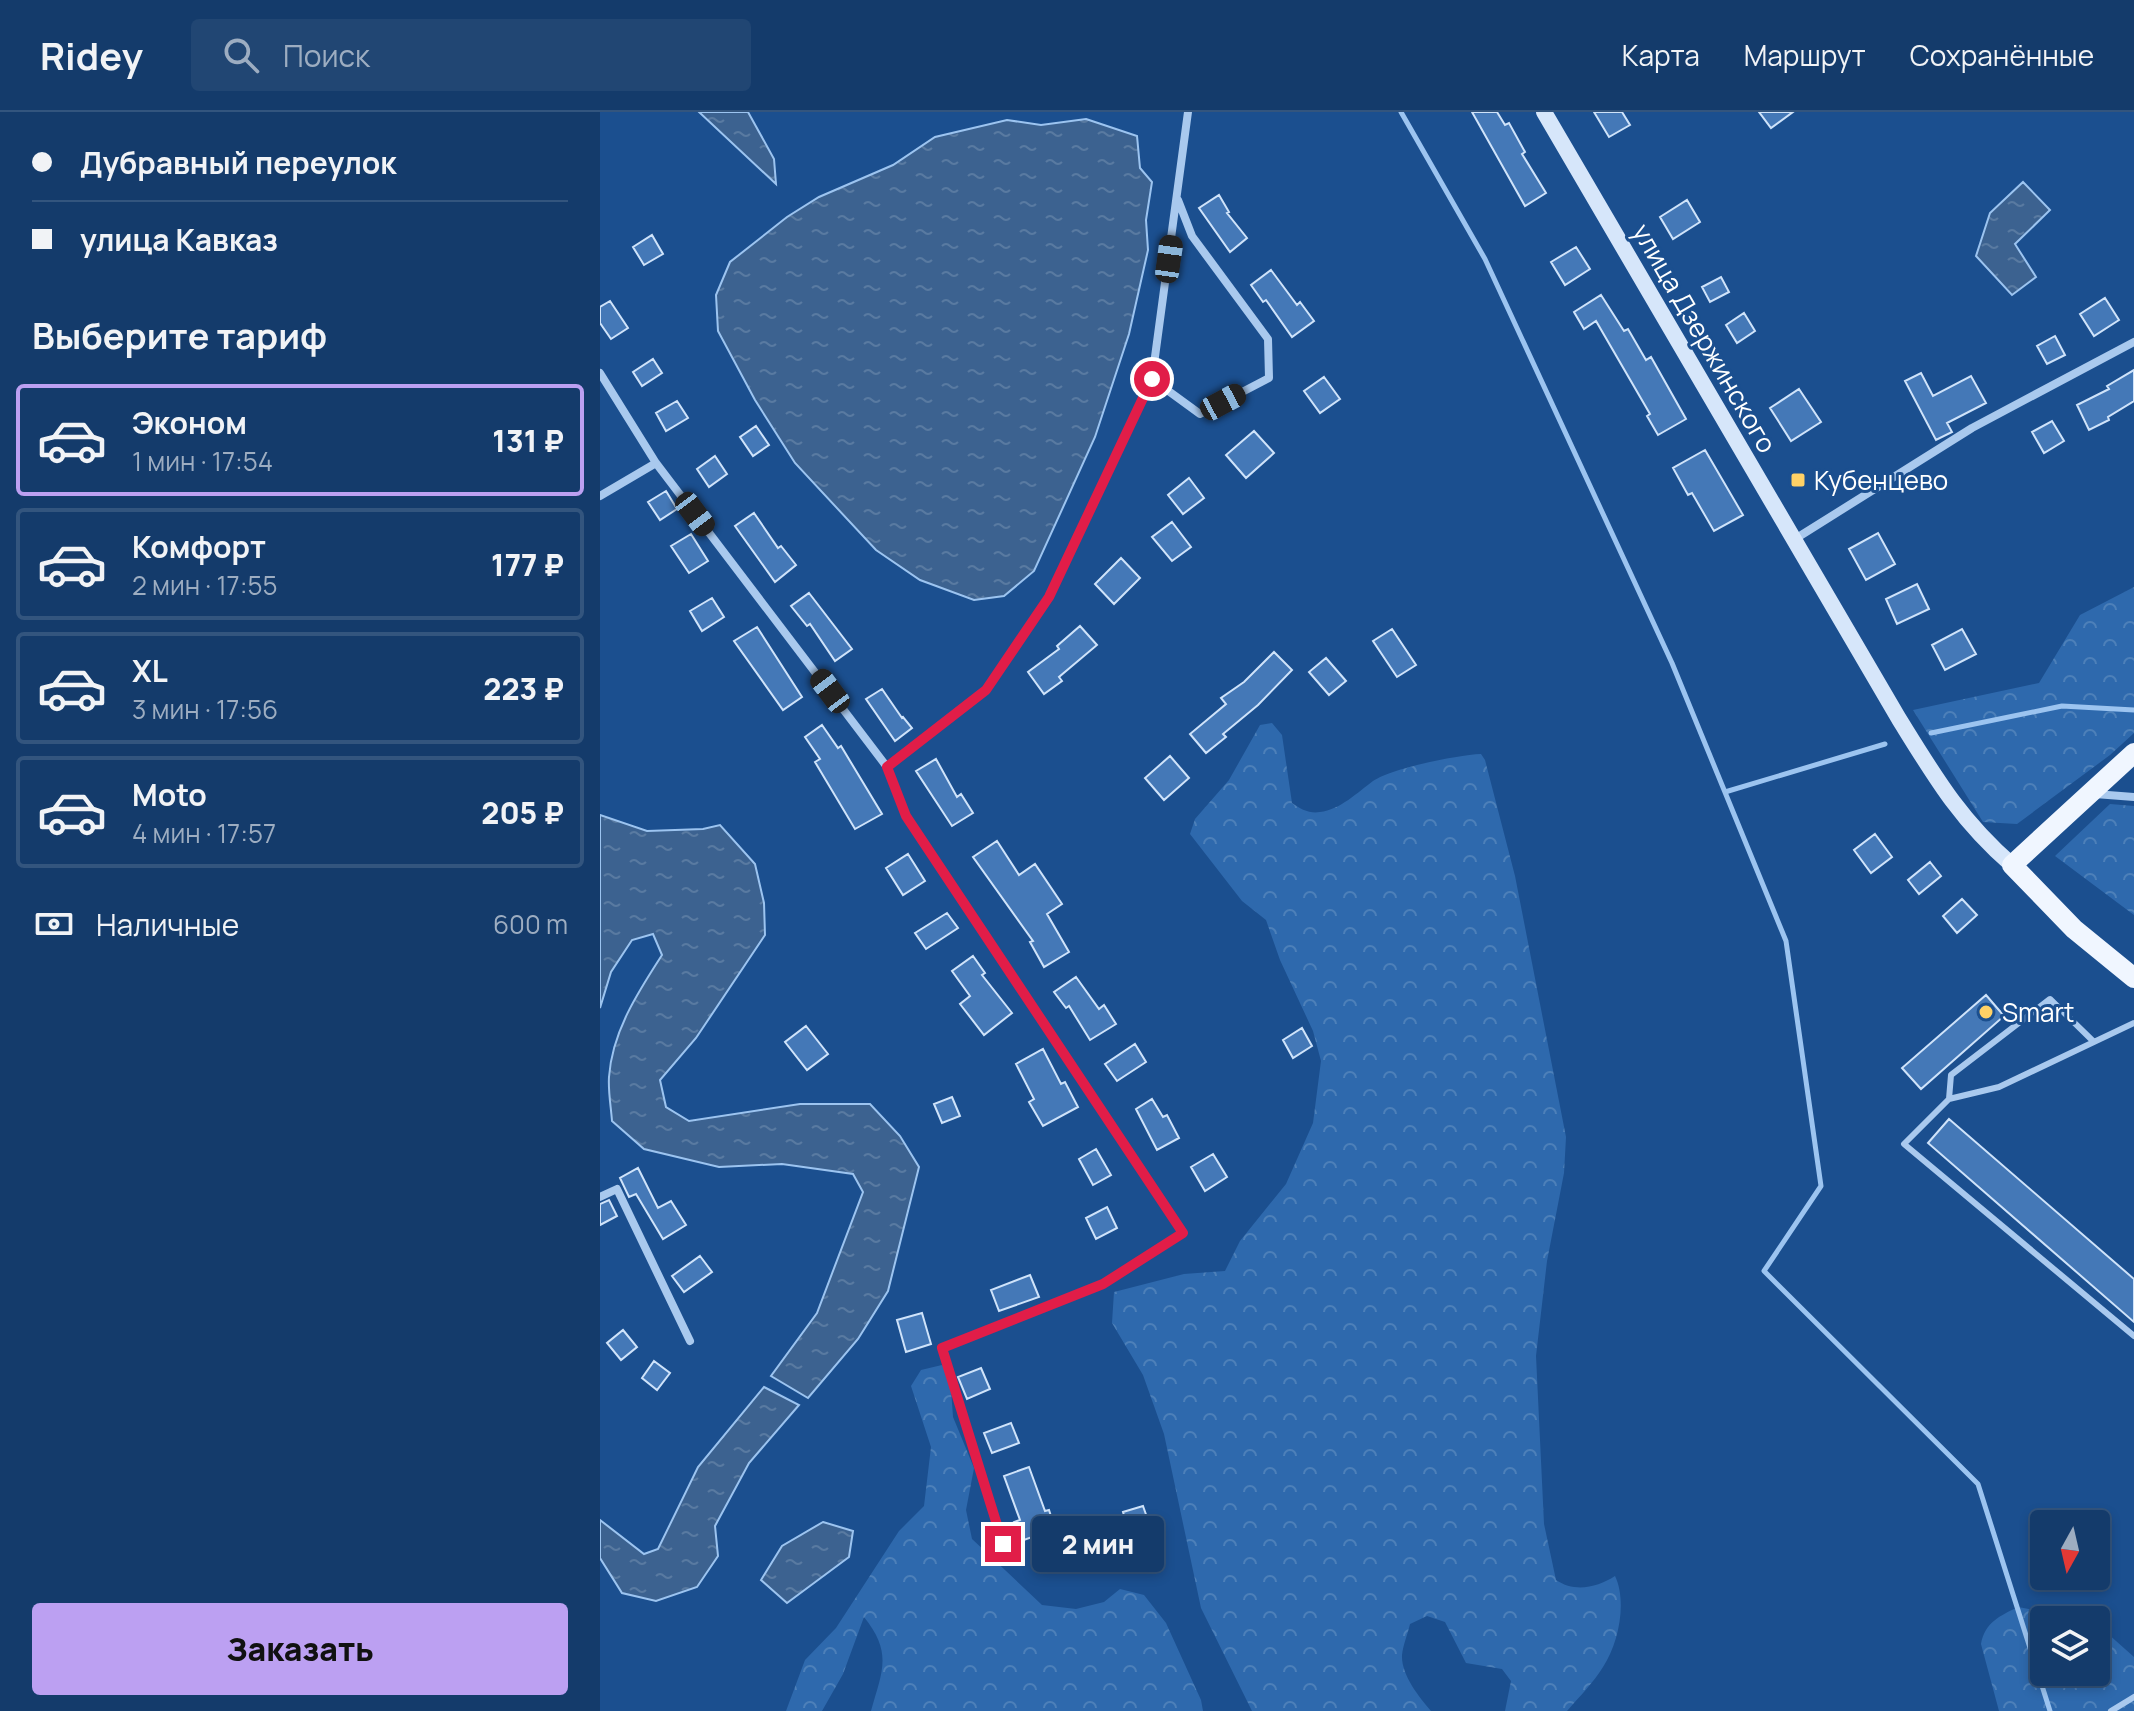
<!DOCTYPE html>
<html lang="ru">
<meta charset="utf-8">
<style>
body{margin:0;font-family:Manrope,sans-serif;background:#214673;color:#f1f3f6;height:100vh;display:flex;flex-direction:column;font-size:30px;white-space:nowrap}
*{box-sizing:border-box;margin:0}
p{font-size:26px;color:#9dadc1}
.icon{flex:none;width:44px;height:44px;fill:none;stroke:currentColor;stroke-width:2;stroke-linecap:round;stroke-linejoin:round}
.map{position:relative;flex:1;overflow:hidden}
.panel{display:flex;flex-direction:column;background:#143b6b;width:600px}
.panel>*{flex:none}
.top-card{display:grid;align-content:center;height:176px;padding:0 32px;background:#143b6b}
.needle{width:52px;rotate:188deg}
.tools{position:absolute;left:1430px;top:1398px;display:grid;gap:16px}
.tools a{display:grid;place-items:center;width:80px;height:80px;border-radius:8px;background:#143b6b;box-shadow:0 4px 12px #0003,0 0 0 2px #33557e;font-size:40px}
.end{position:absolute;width:36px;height:36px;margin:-18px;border:10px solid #e11d48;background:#fff;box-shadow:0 0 0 4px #fff}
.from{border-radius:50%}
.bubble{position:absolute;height:56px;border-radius:8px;background:#143b6b;box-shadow:0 4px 12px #0003,0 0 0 2px #33557e;font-size:26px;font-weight:800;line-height:56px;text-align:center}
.car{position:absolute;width:24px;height:48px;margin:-24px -12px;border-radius:10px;box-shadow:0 0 6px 2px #0007;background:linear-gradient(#222 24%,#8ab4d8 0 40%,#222 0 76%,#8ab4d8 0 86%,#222 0)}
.top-card b{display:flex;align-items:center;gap:28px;height:76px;font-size:30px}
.top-card b+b{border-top:2px solid #33557e}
.top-card i{width:20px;height:20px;background:#f1f3f6}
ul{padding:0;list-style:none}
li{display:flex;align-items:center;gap:24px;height:112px;margin:0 16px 12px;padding:0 16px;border:4px solid #33557e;border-radius:8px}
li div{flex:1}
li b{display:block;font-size:30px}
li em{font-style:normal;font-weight:800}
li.current{border-color:#bca0f2}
li>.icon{width:72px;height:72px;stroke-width:1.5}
h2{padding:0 32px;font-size:36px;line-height:96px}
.pay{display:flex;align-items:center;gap:20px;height:88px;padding:0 32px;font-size:30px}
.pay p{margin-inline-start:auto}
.action{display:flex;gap:16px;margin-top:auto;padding:16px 32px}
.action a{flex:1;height:92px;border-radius:8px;background:#bca0f2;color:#111;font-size:32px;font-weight:800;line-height:92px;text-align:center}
header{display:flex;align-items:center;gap:48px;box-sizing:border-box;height:112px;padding:0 40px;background:#143b6b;border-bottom:2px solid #33557e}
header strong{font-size:38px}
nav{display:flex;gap:44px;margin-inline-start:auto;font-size:28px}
.search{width:560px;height:72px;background:#214673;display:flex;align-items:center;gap:20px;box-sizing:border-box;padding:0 28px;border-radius:8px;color:#9dadc1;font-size:30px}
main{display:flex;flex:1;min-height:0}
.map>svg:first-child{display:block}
.forest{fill:url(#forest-crowns)}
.water{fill:url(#water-ripples);stroke:#9cc4f0;stroke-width:2}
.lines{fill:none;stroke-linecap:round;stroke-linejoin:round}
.stream{stroke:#9cc4f0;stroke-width:5}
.building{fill:#4478b7;stroke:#cfe3fa;stroke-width:2}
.lane{stroke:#a9c9ee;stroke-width:6}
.street{stroke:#a9c9ee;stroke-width:8}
.secondary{stroke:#d6e6fa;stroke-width:16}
.primary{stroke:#f0f6ff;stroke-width:20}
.route{stroke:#e11d48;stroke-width:10}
.poi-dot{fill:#ffd166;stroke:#1b4f8f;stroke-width:3}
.labels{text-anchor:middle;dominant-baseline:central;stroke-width:6;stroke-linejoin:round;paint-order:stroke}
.street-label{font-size:26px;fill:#fff;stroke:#1b4f8f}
.poi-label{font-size:26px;fill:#fff;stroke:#1b4f8f;text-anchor:start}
</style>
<header>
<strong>Ridey</strong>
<div class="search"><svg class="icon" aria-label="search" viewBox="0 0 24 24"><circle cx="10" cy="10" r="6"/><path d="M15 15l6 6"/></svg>Поиск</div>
<nav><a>Карта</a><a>Маршрут</a><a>Сохранённые</a></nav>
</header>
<main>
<section class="panel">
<div class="top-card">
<b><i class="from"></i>Дубравный переулок</b>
<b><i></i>улица Кавказ</b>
</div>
<h2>Выберите тариф</h2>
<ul>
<li class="current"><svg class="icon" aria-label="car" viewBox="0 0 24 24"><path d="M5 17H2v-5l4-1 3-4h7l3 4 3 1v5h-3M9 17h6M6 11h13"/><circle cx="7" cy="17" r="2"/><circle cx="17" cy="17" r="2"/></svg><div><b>Эконом</b><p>1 мин · 17:54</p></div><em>131 ₽</em></li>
<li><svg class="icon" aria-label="car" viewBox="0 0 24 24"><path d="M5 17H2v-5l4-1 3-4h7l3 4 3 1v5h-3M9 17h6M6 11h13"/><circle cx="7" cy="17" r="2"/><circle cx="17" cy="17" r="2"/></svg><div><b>Комфорт</b><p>2 мин · 17:55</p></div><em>177 ₽</em></li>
<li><svg class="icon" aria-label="car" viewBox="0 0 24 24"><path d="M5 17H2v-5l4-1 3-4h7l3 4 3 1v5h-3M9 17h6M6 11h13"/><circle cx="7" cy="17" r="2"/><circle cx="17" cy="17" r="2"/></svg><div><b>XL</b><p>3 мин · 17:56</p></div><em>223 ₽</em></li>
<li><svg class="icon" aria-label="car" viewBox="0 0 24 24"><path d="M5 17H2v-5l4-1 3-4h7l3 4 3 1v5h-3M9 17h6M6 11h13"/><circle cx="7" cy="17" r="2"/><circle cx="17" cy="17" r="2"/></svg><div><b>Moto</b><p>4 мин · 17:57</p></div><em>205 ₽</em></li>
</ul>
<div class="pay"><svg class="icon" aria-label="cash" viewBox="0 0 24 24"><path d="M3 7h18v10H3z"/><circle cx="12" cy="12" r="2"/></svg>Наличные<p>600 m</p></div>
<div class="action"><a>Заказать</a></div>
</section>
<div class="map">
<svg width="1534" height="1599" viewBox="0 0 1534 1599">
<defs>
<pattern id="forest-crowns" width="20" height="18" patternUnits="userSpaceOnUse" patternTransform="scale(2)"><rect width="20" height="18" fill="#2e69ad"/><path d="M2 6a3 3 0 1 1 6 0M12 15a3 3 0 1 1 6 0" fill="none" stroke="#4d80b9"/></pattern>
<pattern id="water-ripples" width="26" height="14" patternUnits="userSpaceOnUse" patternTransform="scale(2)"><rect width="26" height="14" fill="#3c6290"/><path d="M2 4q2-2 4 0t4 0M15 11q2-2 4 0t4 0" fill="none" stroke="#597aa1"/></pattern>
</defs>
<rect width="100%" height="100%" fill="#1b4f8f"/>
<path class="forest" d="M1534,475V621L1510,643L1417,712L1383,710L1313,598L1439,571L1480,503Z
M672,611L682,623L692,691C700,697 710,702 720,700C740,698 758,680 773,669C793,656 857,643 881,642L885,648L915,764L966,1025L964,1061L947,1149L936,1244L944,1412L956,1468C975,1481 998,1475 1015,1464C1027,1489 1019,1531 1003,1555C994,1570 979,1585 967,1599H905L911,1569L902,1557L866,1551L845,1510L827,1504L810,1512C808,1521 803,1533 802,1543C801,1563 819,1585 831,1599H652L601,1496L564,1322L543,1263L512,1211L514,1180L584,1162L625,1159L640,1129L686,1072L713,1011L721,949L713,919L680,848L666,808L642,789L590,722L595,707L629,668L660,613Z
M1510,692L1534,694V803L1455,744Z
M342,1253L350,1264L353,1305L374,1356L366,1398L372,1427L442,1493L476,1497L504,1490L520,1477L544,1483L566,1511L601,1588L603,1599H271C282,1559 293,1541 264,1505L243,1562L222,1599H186L205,1548L236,1516L299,1419L324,1394L331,1335L311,1274L321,1258Z
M1418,1495L1486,1508H1444V1560H1496V1514L1507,1521L1534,1545V1599H1399L1381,1532C1385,1510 1400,1504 1418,1495Z"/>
<path class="water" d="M99,0H148L174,47L176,72Z
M486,7L537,24L540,56L552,70L546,108L548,138L529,222L495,325L434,459L404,484L374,488L320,468L276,438L195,351L155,288L118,219L116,183L130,150L187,105L219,85L293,53L335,25L407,8L441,13Z
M1423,70L1450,98L1415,132L1436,165L1412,183L1376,144L1390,101Z
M0,703L47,719L103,717L120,713L155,752L164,791L165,823L96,926L60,968L66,995L89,1009L200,992H270L300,1024L319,1055L288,1179L258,1227L208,1286L171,1264L217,1201L263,1080L253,1062L182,1052L119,1055L44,1037L12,1009C11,995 8,979 9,965C12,920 38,880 62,843L53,822L32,828L11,860L0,896Z
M164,1275L199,1293L149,1351L115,1414L118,1444L97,1475L56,1489L22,1481L0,1446V1408L44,1442L58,1437L98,1355Z
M223,1410L253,1419L249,1445L187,1491L161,1468L182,1434Z"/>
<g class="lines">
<path class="stream" d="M801,0L885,147L1072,551L1186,829L1221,1074L1164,1159L1378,1372L1450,1599
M1331,621L1462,594L1534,598
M1125,680L1285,632"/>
</g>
<path class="building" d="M872,0H897L905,13L909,11L925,40L922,42L946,81L925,94Z
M994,0H1022L1030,13L1009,25Z
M1159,0H1193L1171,16Z
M619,83L629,100L627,101L647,126L630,140L599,96Z
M1087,88L1100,110L1073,127L1060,105Z
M52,123L63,142L44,153L33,135Z
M976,135L990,157L965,173L951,150Z
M671,158L697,193L700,190L714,209L692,225L666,188L663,190L651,173Z
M1121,165L1129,180L1110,190L1102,175Z
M1001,183L1024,219L1028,217L1046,248L1051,245L1086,307L1058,323L1047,304L1050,302L996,209L984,217L974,200Z
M1505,186L1519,208L1494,224L1480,202Z
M10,189L28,216L11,227L0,211V195Z
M1144,201L1155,219L1137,231L1126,213Z
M1455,224L1465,243L1447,252L1437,234Z
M53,247L62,261L42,274L33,260Z
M1534,258V289L1508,305L1509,308L1489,318L1477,293L1509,277L1507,274Z
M1321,261L1333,284L1371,264L1386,291L1347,311L1352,320L1336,328L1305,269Z
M724,265L740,287L720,301L704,279Z
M1199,277L1221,310L1191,329L1170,296Z
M77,289L88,306L66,319L56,301Z
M1452,309L1464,329L1444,341L1432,320Z
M156,314L169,333L153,344L140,325Z
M654,319L674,341L646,366L626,343Z
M1105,338L1143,403L1114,419L1092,381L1088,383L1073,356Z
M115,344L127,362L109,375L97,357Z
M589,366L604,386L583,402L568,383Z
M66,379L77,397L60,408L48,390Z
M154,401L178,436L181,434L196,453L175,470L135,414Z
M572,410L591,435L572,449L552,425Z
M1278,421L1295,452L1266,468L1249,437Z
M91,422L108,449L89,461L71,434Z
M521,446L540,466L514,492L495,472Z
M1317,472L1329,497L1297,512L1286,487Z
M209,481L252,537L235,549L210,512L207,514L191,494Z
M112,486L124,505L102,519L90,499Z
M480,514L497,533L459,565L462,569L444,582L428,560L459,537L457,534Z
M157,515L202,585L183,598L134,529Z
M792,517L816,553L797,565L773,529Z
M1362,517L1376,542L1345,558L1332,533Z
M674,540L692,558L658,593L623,622L626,625L606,641L590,622L626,592L621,586L644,570Z
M726,546L746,569L729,583L709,560Z
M282,577L302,606L303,605L312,616L295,629L266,587Z
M222,613L238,636L241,634L282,702L255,717L215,650L220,647L205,625Z
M570,644L589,666L564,688L545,666Z
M336,647L357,685L361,682L373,701L352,714L316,659Z
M1275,722L1292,745L1271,761L1254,738Z
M397,729L419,763L435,752L462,792L447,802L469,840L444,855L430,830L433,829L373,745Z
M308,742L325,769L303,783L286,756Z
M1330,750L1341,764L1319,782L1308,768Z
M1362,787L1377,803L1357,821L1343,804Z
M347,801L358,816L326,837L315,821Z
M373,844L385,861L382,863L412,901L384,923L360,892L370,884L352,859Z
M476,865L499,897L504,893L516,912L490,928L469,894L466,896L454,880Z
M1386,883L1404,904L1321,977L1302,956Z
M206,914L228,942L207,958L185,930Z
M702,916L712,934L693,946L683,928Z
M535,932L546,950L517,969L505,952Z
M443,937L461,972L465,970L478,995L443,1014L429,990L434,987L416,952Z
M352,985L360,1004L342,1011L334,992Z
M552,987L563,1005L567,1003L579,1026L557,1038L536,997Z
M1349,1007L1534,1167V1210L1328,1031Z
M496,1037L511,1063L493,1073L479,1047Z
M613,1042L627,1065L605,1079L591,1055Z
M38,1056L58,1096L71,1089L86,1113L63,1127L36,1082L29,1085L20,1066Z
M9,1088L17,1104L0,1113V1092Z
M507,1095L517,1116L496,1127L486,1106Z
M100,1144L112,1160L84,1180L72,1164Z
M430,1163L439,1185L399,1199L391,1178Z
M322,1201L331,1232L306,1240L297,1208Z
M23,1218L37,1235L21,1248L7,1231Z
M54,1249L70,1261L57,1278L42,1266Z
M381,1256L390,1277L367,1287L358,1265Z
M411,1311L419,1331L392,1341L384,1321Z
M429,1355L445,1399L449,1398L455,1417L421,1429L414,1410L420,1408L404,1364Z
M543,1394L549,1411L528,1417L523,1400Z"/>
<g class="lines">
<path class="lane" d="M1534,911L1399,975L1349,987L1304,1032L1534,1224
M1349,987L1351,963L1450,887L1494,930
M1511,1599L1534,1585"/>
<path class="street" d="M0,261L56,351L287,655L306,704L583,1121L503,1172L342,1236L403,1432
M552,267L600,302L669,266L668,227L592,124L578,88
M0,384L56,351
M1195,427L1372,316L1534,230
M287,655L386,578L449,485L552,267L588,0
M1495,682L1534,685
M0,1085L17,1077L90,1229"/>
<path class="secondary" d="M944,0L1299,607C1335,665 1360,708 1412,753"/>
<path class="primary" d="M1534,641L1412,753L1474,817L1534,866"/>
</g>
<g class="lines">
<path class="route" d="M403,1432L342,1236L503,1172L583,1121L306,704L287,655L386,578L449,485L552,267"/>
</g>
<g class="poi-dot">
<rect x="1190" y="360" width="16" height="16" rx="4"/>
<circle cx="1386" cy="900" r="8"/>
</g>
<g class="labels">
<g class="street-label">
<text transform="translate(1105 226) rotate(60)">улица Дзержинского</text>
</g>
<g class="poi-label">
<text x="1214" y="368">Кубенцево</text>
<text x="1402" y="900">Smart</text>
</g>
</g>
</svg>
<div class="tools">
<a><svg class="needle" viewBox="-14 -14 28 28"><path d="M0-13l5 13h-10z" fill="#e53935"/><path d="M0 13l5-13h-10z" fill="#9dadc1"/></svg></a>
<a><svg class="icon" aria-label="layers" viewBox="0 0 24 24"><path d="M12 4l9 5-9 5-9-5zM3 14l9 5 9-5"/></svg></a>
</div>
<i class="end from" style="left:552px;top:267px"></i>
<i class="end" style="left:403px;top:1432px"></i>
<div class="bubble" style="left:432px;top:1404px;width:132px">2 мин</div>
<i class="car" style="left:569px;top:147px;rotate:8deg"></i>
<i class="car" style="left:623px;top:290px;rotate:62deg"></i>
<i class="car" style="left:95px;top:402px;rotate:143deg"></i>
<i class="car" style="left:230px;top:579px;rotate:323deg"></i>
</div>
</main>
